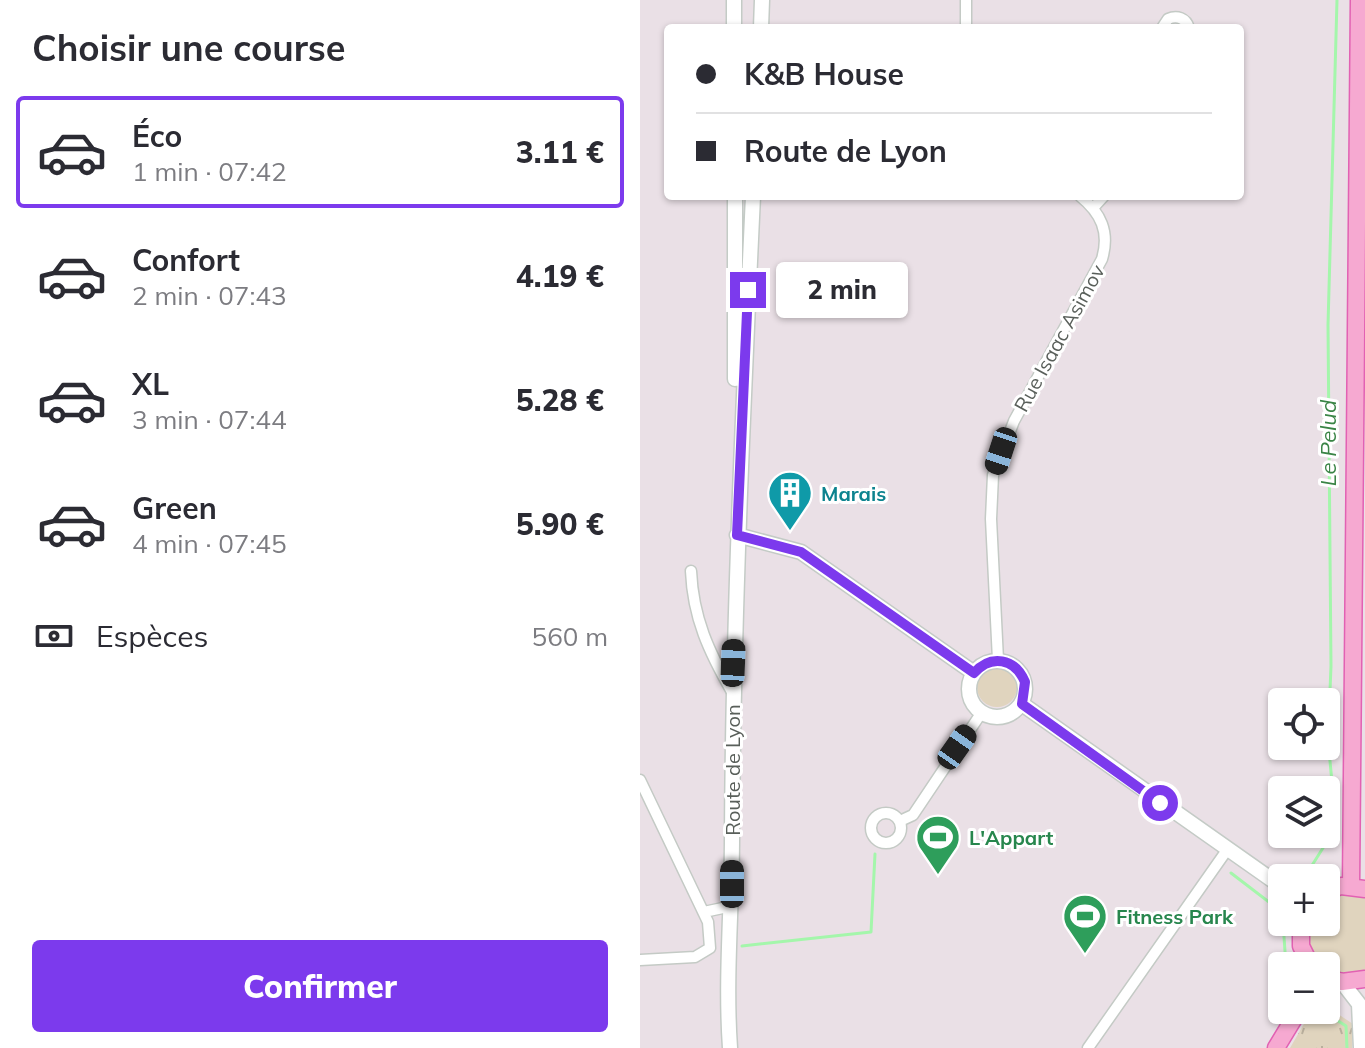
<!DOCTYPE html>
<html lang="fr">
<meta charset="utf-8">
<style>
body{margin:0;font-family:Mulish,sans-serif;background:#f7f7f7;color:#2b2b33;height:100vh;display:flex;flex-direction:column;font-size:30px;white-space:nowrap}
*{box-sizing:border-box;margin:0}
p{font-size:26px;color:#7c7c81}
.icon{flex:none;width:44px;height:44px;fill:none;stroke:currentColor;stroke-width:2;stroke-linecap:round;stroke-linejoin:round}
.map{position:relative;flex:1;overflow:hidden}
.sheet{display:flex;flex-direction:column;background:#fff;width:640px}
.sheet>*{flex:none}
.guide{position:absolute;left:24px;top:24px;width:580px;height:176px;border-radius:8px;box-shadow:0 2px 6px #0004;display:grid;align-content:center;height:176px;padding:0 32px;background:#fff}
.buttons{position:absolute;left:628px;top:688px;display:grid;gap:16px}
.buttons a{display:grid;place-items:center;width:72px;height:72px;border-radius:8px;background:#fff;box-shadow:0 2px 6px #0004;font-size:40px}
.end{position:absolute;width:36px;height:36px;margin:-18px;border:10px solid #7c3aed;background:#fff;box-shadow:0 0 0 4px #fff}
.from{border-radius:50%}
.bubble{position:absolute;height:56px;border-radius:8px;background:#fff;box-shadow:0 2px 6px #0004;font-size:26px;font-weight:800;line-height:56px;text-align:center}
.car{position:absolute;width:24px;height:48px;margin:-24px -12px;border-radius:10px;box-shadow:0 0 6px 2px #0007;background:linear-gradient(#222 24%,#8ab4d8 0 40%,#222 0 76%,#8ab4d8 0 86%,#222 0)}
.guide b{display:flex;align-items:center;gap:28px;height:76px;font-size:30px}
.guide b+b{border-top:2px solid #e1e1e2}
.guide i{width:20px;height:20px;background:#2b2b33}
ul{padding:0;list-style:none}
li{display:flex;align-items:center;gap:24px;height:112px;margin:0 16px 12px;padding:0 16px;border:4px solid transparent;border-radius:8px}
li div{flex:1}
li b{display:block;font-size:30px}
li em{font-style:normal;font-weight:800}
li.on{border-color:#7c3aed}
li>.icon{width:72px;height:72px;stroke-width:1.5}
h2{padding:0 32px;font-size:36px;line-height:96px}
.pay{display:flex;align-items:center;gap:20px;height:88px;padding:0 32px;font-size:30px}
.pay p{margin-inline-start:auto}
.button{display:flex;gap:16px;margin-top:auto;padding:16px 32px}
.button a{flex:1;height:92px;border-radius:8px;background:#7c3aed;color:#fff;font-size:32px;font-weight:800;line-height:92px;text-align:center}
main{display:flex;flex:1;min-height:0}
.map>svg:first-child{display:block}
.grass{fill:#e0d4be}
.park{fill:url(#park-tufts)}
.lines{fill:none;stroke-linecap:round;stroke-linejoin:round}
.stream{stroke:#a4f6ab;stroke-width:3}
.street-casing{stroke:#c4cac5;stroke-width:13}
.secondary-casing{stroke:#c4cbc6;stroke-width:17}
.primary-casing{stroke:#e261b3;stroke-width:19}
.street{stroke:#fff;stroke-width:10}
.secondary{stroke:#fff;stroke-width:14}
.primary{stroke:#f6a9d1;stroke-width:16}
.route{stroke:#7c3aed;stroke-width:10}
.labels{text-anchor:middle;dominant-baseline:central;stroke-width:6;stroke-linejoin:round;paint-order:stroke}
.street-label{font-size:20px;fill:#595f5a;stroke:#fff}
.culture-label{font-size:20px;font-weight:bold;fill:#0d838f;stroke:#fff;text-anchor:start}
.leisure-label{font-size:20px;font-weight:bold;fill:#27864d;stroke:#fff;text-anchor:start}
.water-label{font-size:22px;font-style:italic;fill:#3a8446;stroke:#fff}
</style>
<main>
<section class="sheet">
<h2>Choisir une course</h2>
<ul>
<li class="on"><svg class="icon" aria-label="car" viewBox="0 0 24 24"><path d="M5 17H2v-5l4-1 3-4h7l3 4 3 1v5h-3M9 17h6M6 11h13"/><circle cx="7" cy="17" r="2"/><circle cx="17" cy="17" r="2"/></svg><div><b>Éco</b><p>1 min · 07:42</p></div><em>3.11 €</em></li>
<li><svg class="icon" aria-label="car" viewBox="0 0 24 24"><path d="M5 17H2v-5l4-1 3-4h7l3 4 3 1v5h-3M9 17h6M6 11h13"/><circle cx="7" cy="17" r="2"/><circle cx="17" cy="17" r="2"/></svg><div><b>Confort</b><p>2 min · 07:43</p></div><em>4.19 €</em></li>
<li><svg class="icon" aria-label="car" viewBox="0 0 24 24"><path d="M5 17H2v-5l4-1 3-4h7l3 4 3 1v5h-3M9 17h6M6 11h13"/><circle cx="7" cy="17" r="2"/><circle cx="17" cy="17" r="2"/></svg><div><b>XL</b><p>3 min · 07:44</p></div><em>5.28 €</em></li>
<li><svg class="icon" aria-label="car" viewBox="0 0 24 24"><path d="M5 17H2v-5l4-1 3-4h7l3 4 3 1v5h-3M9 17h6M6 11h13"/><circle cx="7" cy="17" r="2"/><circle cx="17" cy="17" r="2"/></svg><div><b>Green</b><p>4 min · 07:45</p></div><em>5.90 €</em></li>
</ul>
<div class="pay"><svg class="icon" aria-label="cash" viewBox="0 0 24 24"><path d="M3 7h18v10H3z"/><circle cx="12" cy="12" r="2"/></svg>Espèces<p>560 m</p></div>
<div class="button"><a>Confirmer</a></div>
</section>
<div class="map">
<svg width="725" height="1048" viewBox="0 0 725 1048">
<defs>
<pattern id="park-tufts" width="24" height="20" patternUnits="userSpaceOnUse" patternTransform="scale(2)"><rect width="24" height="20" fill="#e0d4be"/><path d="M3 7l-1-3M5 7V3M7 7l1-3M15 17l-1-3M17 17v-4M19 17l1-3" fill="none" stroke="#b9af9d"/></pattern>
</defs>
<rect width="100%" height="100%" fill="#eae0e6"/>
<path class="grass" d="M337 687a20 20 0 1 1 40 0a20 20 0 1 1-40 0Z
M704,892L725,897V970C685,981 667,961 668,922H686V899Z"/>
<path class="park" d="M686,1006L713,1024L712,1048H650L672,1010H686Z"/>
<g class="lines">
<path class="stream" d="M591,873L642,912
M664,878L688,840L695,814L688,740L691,666L688,325L697,0
M643,922L646,966
M102,946L231,932L235,854
M681,1010L706,1026L707,1048"/>
<g class="street-casing">
<path id="street" d="M326,0V28
M522,28L528,19C537,15 546,18 549,28
M454,207L464,196
M51,571C53,618 69,652 92,692
M358,660L351,519L353,475L374,421L462,259C470,232 461,213 440,196
M0,780L68,922L70,948
M231 828a15 15 0 1 1 30 0a15 15 0 1 1-30 0Z
M260,821L273,815L342,712
M64,912L92,906
M0,960L55,957L70,948
M448,1048L587,850"/>
</g>
<g class="secondary-casing">
<path id="secondary" d="M94,0V28
M121,28L122,0
M95,196V379
M97,535L161,552L334,673
M329 689a28 28 0 1 1 56 0a28 28 0 1 1-56 0Z
M382,704L642,887
M702,982L719,1004L721,1048
M90,1048C85,978 92,907 92,837C93,623 103,410 113,196"/>
</g>
<g class="primary-casing">
<path id="primary" d="M711,886L719,0
M686,891L701,886L725,889
M661,922V946L671,966
M686,977L702,982L725,979
M636,1048L659,1010"/>
</g>
<use href="#street" class="street"/>
<use href="#secondary" class="secondary"/>
<use href="#primary" class="primary"/>
</g>
<g class="lines">
<path class="route" d="M108,290L97,535L161,552L334,673C351,654 375,658 385,682L382,704L520,803"/>
</g>
<defs>
<g id="building-pin" transform="scale(2.3)"><path d="M0 17L-7.5 6A9.5 9.5 0 1 1 7.5 6Z" fill="#0f9aa8" stroke="#fff"/><path d="M-4-6H4V6H1V3H-1V6H-4ZM-2.5-4.3h1.7v1.8h-1.7ZM.8-4.3h1.7v1.8H.8ZM-2.5-1h1.7V.8h-1.7ZM.8-1h1.7V.8H.8Z" fill="#fff"/></g>
<g id="stadium-pin" transform="scale(2.3)"><path d="M0 17L-7.5 6A9.5 9.5 0 1 1 7.5 6Z" fill="#2e9e5b" stroke="#fff"/><path d="M0-5a6.5 5 0 1 0 0 10a6.5 5 0 1 0 0-10ZM-3.5-1.8h7v3.6h-7Z" fill="#fff"/></g>
</defs>
<g fill-rule="evenodd">
<use href="#building-pin" x="150" y="493"/>
<use href="#stadium-pin" x="298" y="837"/>
<use href="#stadium-pin" x="445" y="916"/>
</g>
<g class="labels">
<g class="street-label">
<text transform="translate(419 338) rotate(-61)">Rue Isaac Asimov</text>
<text transform="translate(92 770) rotate(-90)">Route de Lyon</text>
</g>
<g class="culture-label">
<text x="181" y="493">Marais</text>
</g>
<g class="leisure-label">
<text x="329" y="837">L'Appart</text>
<text x="476" y="916">Fitness Park</text>
</g>
<g class="water-label">
<text transform="translate(688 443) rotate(-90)">Le Pelud</text>
</g>
</g>
</svg>
<div class="buttons">
<a><svg class="icon" aria-label="locate" viewBox="0 0 24 24"><circle cx="12" cy="12" r="6"/><path d="M12 2v4M12 18v4M2 12h4M18 12h4"/></svg></a>
<a><svg class="icon" aria-label="layers" viewBox="0 0 24 24"><path d="M12 4l9 5-9 5-9-5zM3 14l9 5 9-5"/></svg></a>
<a>+</a>
<a>−</a>
</div>
<i class="end from" style="left:520px;top:803px"></i>
<i class="end" style="left:108px;top:290px"></i>
<div class="bubble" style="left:136px;top:262px;width:132px">2 min</div>
<i class="car" style="left:361px;top:451px;rotate:198deg"></i>
<i class="car" style="left:93px;top:663px;rotate:2deg"></i>
<i class="car" style="left:317px;top:747px;rotate:35deg"></i>
<i class="car" style="left:92px;top:884px;rotate:0deg"></i>
<div class="guide">
<b><i class="from"></i>K&amp;B House</b>
<b><i></i>Route de Lyon</b>
</div>
</div>
</main>
